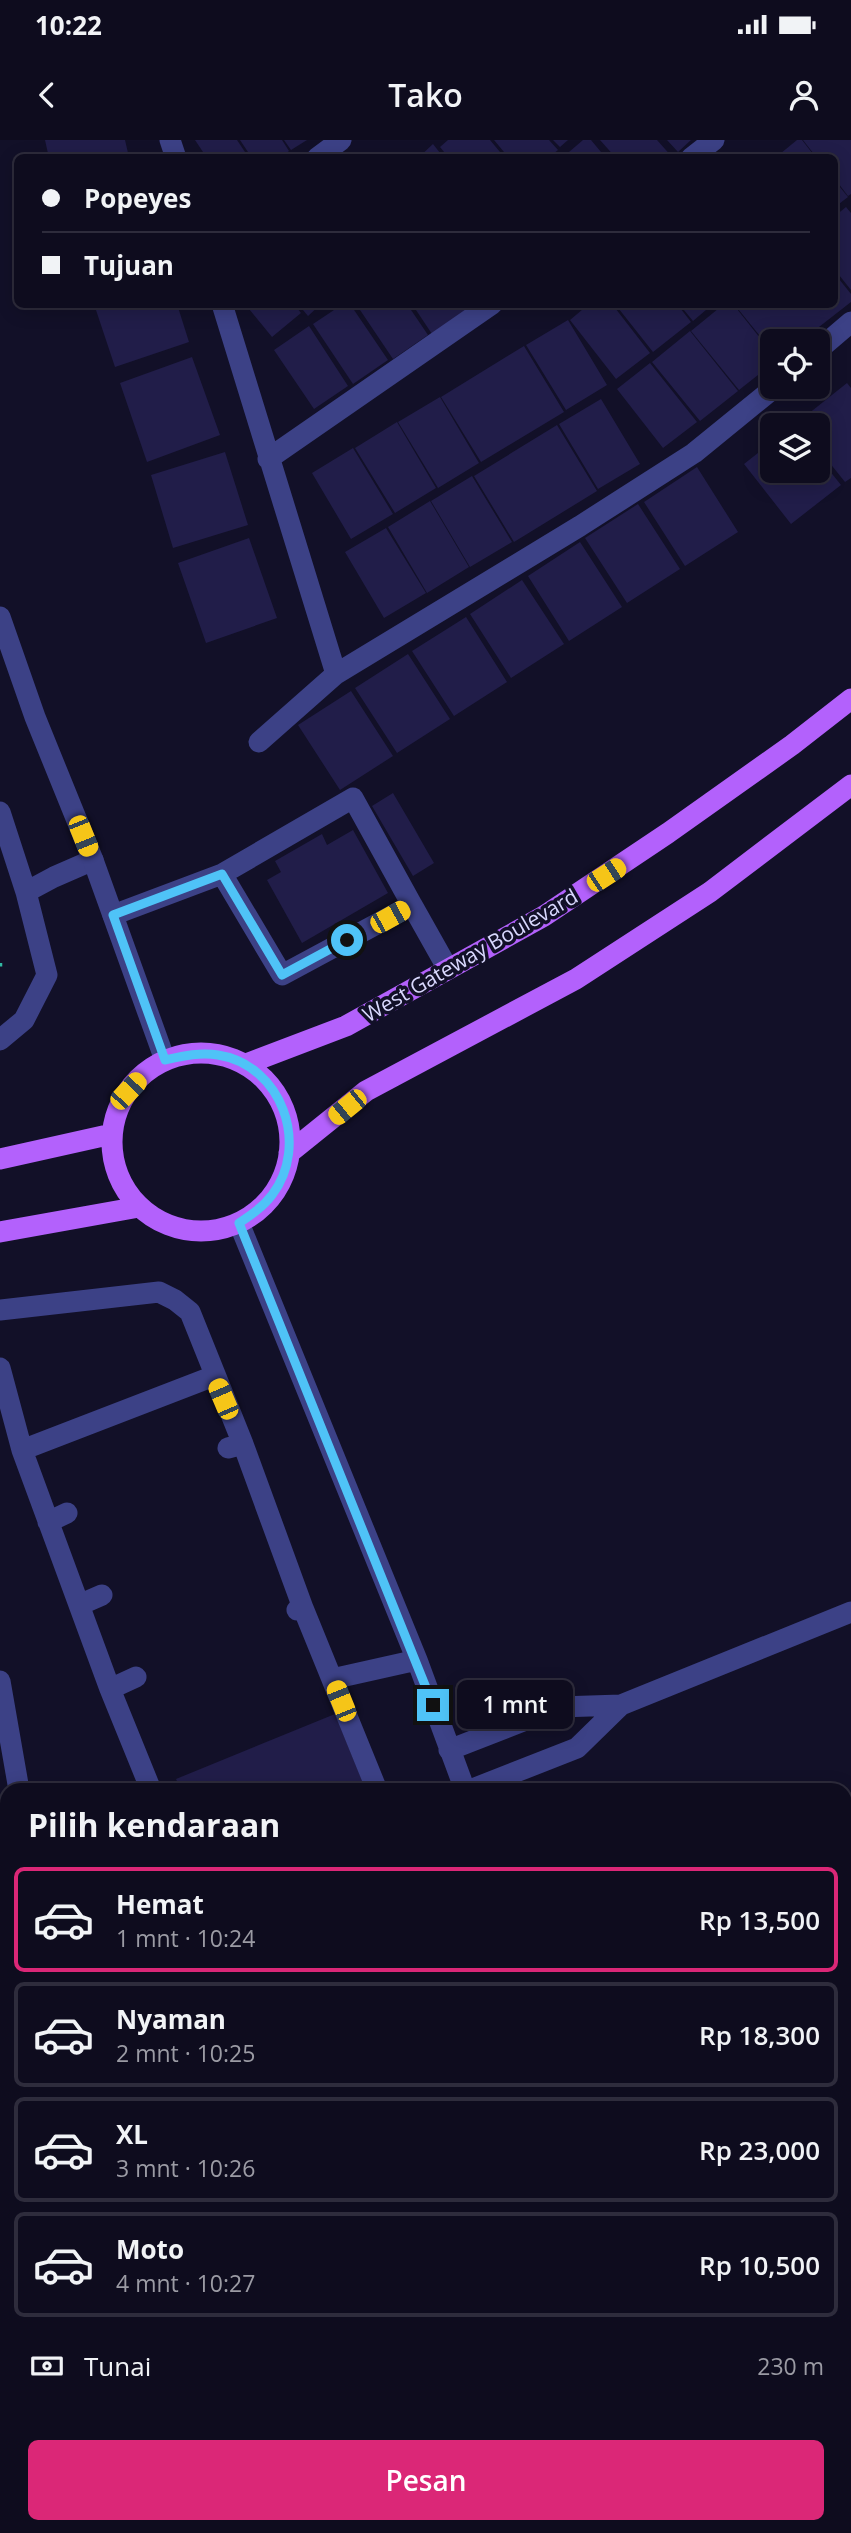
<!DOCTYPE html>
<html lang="id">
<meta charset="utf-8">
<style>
body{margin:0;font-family:"Open Sans",sans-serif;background:#1c1a2b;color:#f1f3f6;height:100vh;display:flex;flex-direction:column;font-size:26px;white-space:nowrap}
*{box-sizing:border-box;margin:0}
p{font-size:23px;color:#9b9ba4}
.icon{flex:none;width:38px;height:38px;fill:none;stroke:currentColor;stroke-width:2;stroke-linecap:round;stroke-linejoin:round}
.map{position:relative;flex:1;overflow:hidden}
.sheet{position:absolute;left:0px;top:1643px;width:852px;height:751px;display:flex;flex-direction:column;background:#0e0c1e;border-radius:21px 21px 0 0;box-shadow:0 4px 18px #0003,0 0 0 2px #2e2c3c}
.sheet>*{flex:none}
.top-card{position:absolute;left:14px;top:14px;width:824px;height:154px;border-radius:10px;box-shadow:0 4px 18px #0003,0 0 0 2px #2e2c3c;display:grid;align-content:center;height:154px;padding:0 28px;background:#0e0c1e}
.fabs{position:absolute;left:760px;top:189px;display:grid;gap:14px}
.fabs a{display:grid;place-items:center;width:70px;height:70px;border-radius:10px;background:#0e0c1e;box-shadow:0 4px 18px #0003,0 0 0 2px #2e2c3c;font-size:35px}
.end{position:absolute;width:32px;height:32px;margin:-16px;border:9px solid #4fc3f7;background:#111;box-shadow:0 0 0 4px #111}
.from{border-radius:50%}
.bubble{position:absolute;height:49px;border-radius:10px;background:#0e0c1e;box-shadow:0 4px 18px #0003,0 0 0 2px #2e2c3c;font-size:23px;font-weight:600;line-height:49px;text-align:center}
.car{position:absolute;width:21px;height:42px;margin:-21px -10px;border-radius:9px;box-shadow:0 0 5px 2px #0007;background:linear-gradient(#f5c518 24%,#345 0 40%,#f5c518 0 76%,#345 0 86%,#f5c518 0)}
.top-card b{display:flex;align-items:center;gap:24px;height:66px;font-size:26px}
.top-card b+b{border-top:2px solid #2e2c3c}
.top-card i{width:18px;height:18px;background:#f1f3f6}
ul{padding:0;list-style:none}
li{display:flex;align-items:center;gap:21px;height:105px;margin:0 14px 10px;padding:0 14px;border:4px solid #2e2c3c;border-radius:10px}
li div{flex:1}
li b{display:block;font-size:26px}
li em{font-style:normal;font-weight:600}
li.active{border-color:#db2777}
li>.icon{width:63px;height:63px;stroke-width:1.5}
h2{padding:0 28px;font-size:32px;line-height:84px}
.pay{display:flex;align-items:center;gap:18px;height:77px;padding:0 28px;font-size:26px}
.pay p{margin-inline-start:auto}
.button{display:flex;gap:14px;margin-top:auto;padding:14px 28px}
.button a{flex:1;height:80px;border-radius:10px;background:#db2777;color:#fff;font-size:28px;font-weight:600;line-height:80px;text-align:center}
.status{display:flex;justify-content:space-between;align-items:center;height:49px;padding:0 35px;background:#0e0c1e;direction:ltr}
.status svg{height:19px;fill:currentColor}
header{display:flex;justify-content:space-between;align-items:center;height:91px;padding:0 28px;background:#0e0c1e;font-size:32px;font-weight:600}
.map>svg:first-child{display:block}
.building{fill:#211d49}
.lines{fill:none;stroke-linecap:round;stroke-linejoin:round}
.path{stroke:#32b9a3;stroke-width:4.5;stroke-dasharray:3.5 5;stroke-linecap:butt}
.lane{stroke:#3c4186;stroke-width:21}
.street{stroke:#3c4186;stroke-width:21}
.primary{stroke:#b361fc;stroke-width:21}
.route{stroke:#4fc3f7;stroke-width:9}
.labels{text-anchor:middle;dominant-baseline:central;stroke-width:7;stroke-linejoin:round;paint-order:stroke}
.street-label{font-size:21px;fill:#d9d8fe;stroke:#121028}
</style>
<div class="status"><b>10:22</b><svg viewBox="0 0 49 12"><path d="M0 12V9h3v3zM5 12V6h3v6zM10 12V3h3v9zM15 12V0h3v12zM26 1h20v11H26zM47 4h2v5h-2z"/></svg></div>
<header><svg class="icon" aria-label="back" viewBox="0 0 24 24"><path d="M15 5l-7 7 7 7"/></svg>Tako<svg class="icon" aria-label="person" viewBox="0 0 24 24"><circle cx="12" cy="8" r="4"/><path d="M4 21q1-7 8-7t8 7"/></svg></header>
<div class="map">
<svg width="851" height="2393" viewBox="0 0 851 2393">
<rect width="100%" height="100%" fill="#121028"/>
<path class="building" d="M45,0H125L128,13L110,18H49Z
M195,0H237L249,18H207Z
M240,0H282L289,11L280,18H252Z
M284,0H307L291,10Z
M448,0H490L505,18H449L440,7Z
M494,0H549L558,10L548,18H509Z
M553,0H568L560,7Z
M583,0H591L606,18H562Z
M600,0H657L673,18H616Z
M667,0H691L678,12Z
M797,0H802L816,18H775Z
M803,0H851V54L848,56L835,39V18H817Z
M433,4L444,18H418Z
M835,41L848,57L835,67Z
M846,67L851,73V150L835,130V76Z
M835,134L851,154V162L801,201H772V211L734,164H835Z
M94,164H177L189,202L115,227Z
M245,164H294L301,173L272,197Z
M298,164H321L308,176Z
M343,164H350L388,220L353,244L313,184Z
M356,164H407L428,195L393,219Z
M412,164H463L467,170L432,194Z
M589,164H612L650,213L616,239L570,180Z
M615,164H677L691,182L653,212Z
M679,164H713L693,181Z
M724,164H733L772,213V224L739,250L691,191Z
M568,180L607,245L566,270L526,205Z
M309,186L348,246L314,269L274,210Z
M690,191L738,251L700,281L652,222Z
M524,206L564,272L481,322L441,257Z
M192,217L220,295L147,322L120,243Z
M650,223L697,282L663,308L617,249Z
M847,243L851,248V338L845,342L817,307V285H800L798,282Z
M440,257L479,323L438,348L398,282Z
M601,259L640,324L598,349L559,284Z
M397,282L436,348L395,373L355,308Z
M557,285L597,351L514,402L474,336Z
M772,302V331H817V315L841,345L791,384L744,324Z
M353,308L393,374L351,399L312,333Z
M225,312L248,385L173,408L151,335Z
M697,327L738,392L685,426L644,362Z
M472,336L512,402L470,427L431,361Z
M430,361L469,427L427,453L388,387Z
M638,364L680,429L627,463L585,398Z
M386,388L426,453L384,478L345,412Z
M249,398L277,478L206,503L178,423Z
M580,402L622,467L569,501L528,436Z
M522,440L564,504L511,538L470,474Z
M466,477L507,542L454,576L412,511Z
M408,514L450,579L397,613L355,548Z
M351,551L393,616L340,650L298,585Z
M393,653L434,723L413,736L372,666Z
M353,690L388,753L302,803L267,740L281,732L275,721L322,694L327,705Z
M335,1574L366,1650H181L176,1639Z"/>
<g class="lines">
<path class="path" d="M0,823V830"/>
<path class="lane" d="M0,672L26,752L47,835L24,880L0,900
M222,734L353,658L412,765
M26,752L54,737L93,720
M113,775L222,734L282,835L412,765L448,829
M239,1083L417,1520L465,1650
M0,1170L159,1152L175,1160L190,1172L243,1304
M0,1228L22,1310L110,1549L151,1650
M228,1308L243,1304L303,1468L297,1470
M22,1310L214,1236
M48,1382L67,1373
M79,1465L102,1455
M303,1468L377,1650
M332,1539L417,1520
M110,1549L136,1537
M449,1610L559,1567L621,1565L851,1472
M470,1650L577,1608L621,1565"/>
<path class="street" d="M170,0L176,18
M317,18L341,0
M691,18L714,0
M222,164L336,534
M817,211L851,182
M268,319L492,164
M0,477L35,577L93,720L165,920
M259,602L336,534L580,386L694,313L775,247
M0,1541L19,1650
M0,2035L7,2031
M845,2143L851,2142
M0,2177L7,2175
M310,2387L313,2393
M559,2387L563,2393
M366,2393L380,2387"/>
<path class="primary" d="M112 1002a89 89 0 1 1 178 0a89 89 0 1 1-178 0Z
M246,924L346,886L544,776L668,693L792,605L851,559
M289,1013L366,951L576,839L710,752L851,645
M0,1019L112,994
M0,1092L139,1067"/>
</g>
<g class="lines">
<path class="route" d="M347,800L282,835L222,734L113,775L165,920C183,916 200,912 218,915C282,925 310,1005 272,1055C263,1067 251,1075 239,1083L433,1565"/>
</g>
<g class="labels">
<g class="street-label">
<text transform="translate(470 815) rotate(-30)">West Gateway Boulevard</text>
</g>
</g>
</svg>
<div class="fabs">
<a><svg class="icon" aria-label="locate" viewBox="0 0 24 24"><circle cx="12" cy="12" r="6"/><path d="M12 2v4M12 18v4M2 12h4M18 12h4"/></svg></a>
<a><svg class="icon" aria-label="layers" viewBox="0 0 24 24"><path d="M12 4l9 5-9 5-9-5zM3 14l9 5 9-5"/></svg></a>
</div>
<i class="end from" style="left:347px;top:800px"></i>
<i class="end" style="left:433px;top:1565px"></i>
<div class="bubble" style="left:457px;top:1540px;width:116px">1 mnt</div>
<i class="car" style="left:83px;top:696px;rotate:158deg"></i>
<i class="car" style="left:606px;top:735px;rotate:57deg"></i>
<i class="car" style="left:390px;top:777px;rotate:61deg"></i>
<i class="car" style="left:128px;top:951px;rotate:43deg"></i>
<i class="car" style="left:347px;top:967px;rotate:231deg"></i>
<i class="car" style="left:223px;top:1259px;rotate:337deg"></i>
<i class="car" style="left:341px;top:1561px;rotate:338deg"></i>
<div class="top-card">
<b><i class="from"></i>Popeyes</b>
<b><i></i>Tujuan</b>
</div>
<section class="sheet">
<h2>Pilih kendaraan</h2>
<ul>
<li class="active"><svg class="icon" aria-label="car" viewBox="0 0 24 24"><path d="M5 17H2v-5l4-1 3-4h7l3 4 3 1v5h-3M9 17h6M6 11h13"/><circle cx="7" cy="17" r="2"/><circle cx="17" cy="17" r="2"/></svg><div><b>Hemat</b><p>1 mnt · 10:24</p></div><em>Rp 13,500</em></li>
<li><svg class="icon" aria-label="car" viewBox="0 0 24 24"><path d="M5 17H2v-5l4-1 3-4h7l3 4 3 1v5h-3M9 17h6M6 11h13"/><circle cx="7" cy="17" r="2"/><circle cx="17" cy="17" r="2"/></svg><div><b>Nyaman</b><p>2 mnt · 10:25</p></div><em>Rp 18,300</em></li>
<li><svg class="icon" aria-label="car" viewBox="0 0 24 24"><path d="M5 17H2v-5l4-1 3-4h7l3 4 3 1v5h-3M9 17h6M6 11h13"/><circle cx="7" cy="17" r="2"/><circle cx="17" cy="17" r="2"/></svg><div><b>XL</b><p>3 mnt · 10:26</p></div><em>Rp 23,000</em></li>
<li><svg class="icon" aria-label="car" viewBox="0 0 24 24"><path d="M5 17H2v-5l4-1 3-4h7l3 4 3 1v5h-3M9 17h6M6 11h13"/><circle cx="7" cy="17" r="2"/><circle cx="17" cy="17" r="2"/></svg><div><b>Moto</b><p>4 mnt · 10:27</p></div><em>Rp 10,500</em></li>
</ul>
<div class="pay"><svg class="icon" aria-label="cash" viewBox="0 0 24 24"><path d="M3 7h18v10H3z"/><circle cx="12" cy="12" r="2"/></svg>Tunai<p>230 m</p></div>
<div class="button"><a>Pesan</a></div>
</section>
</div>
